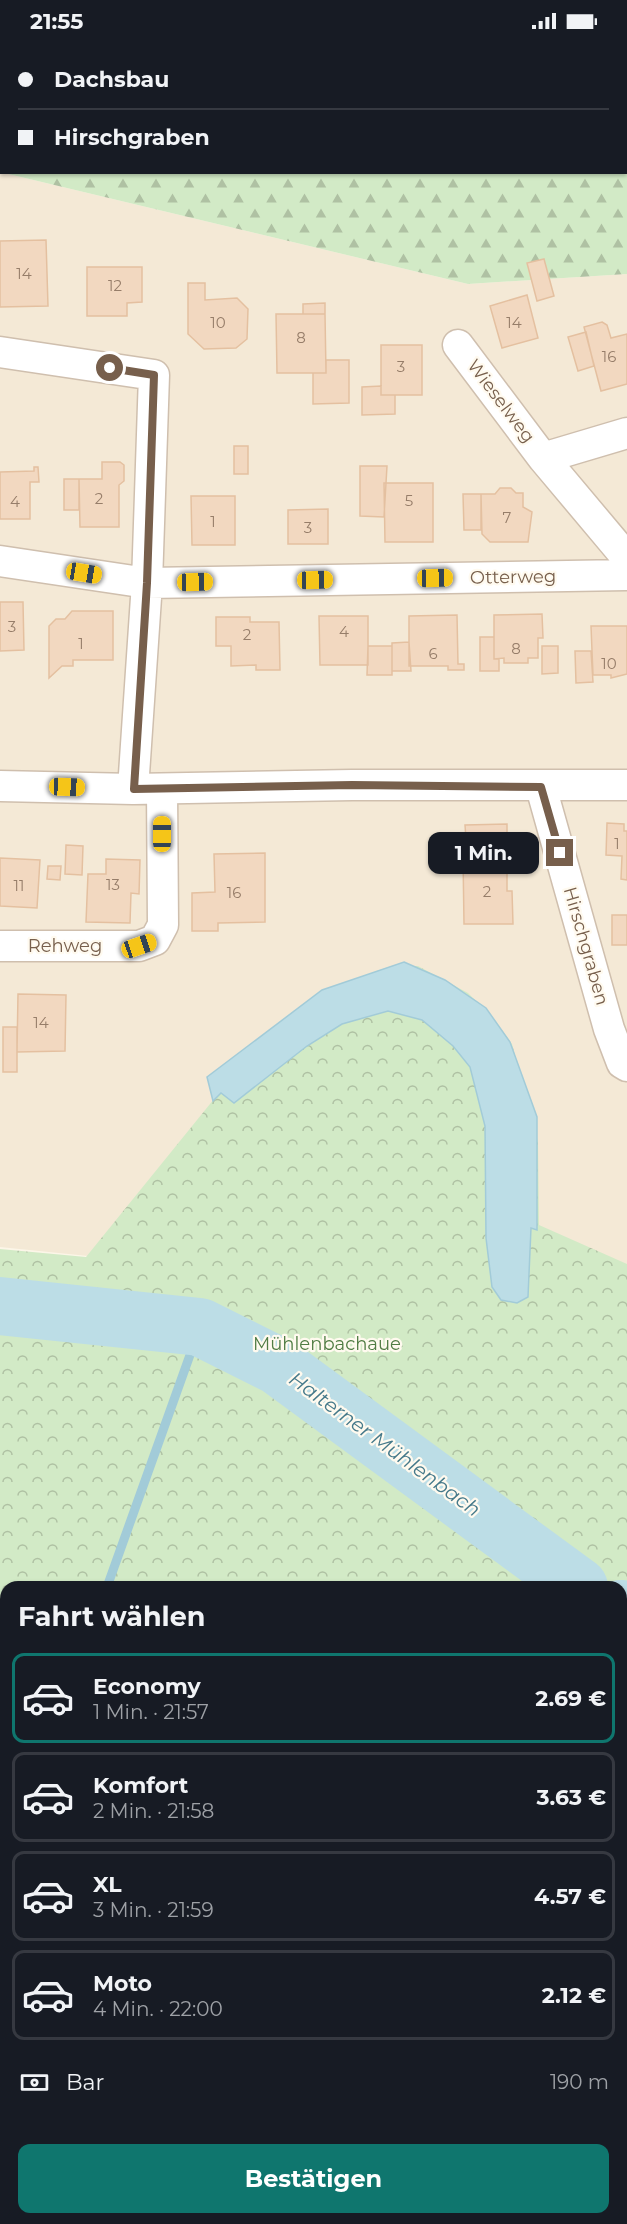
<!DOCTYPE html>
<html lang="de">
<meta charset="utf-8">
<style>
body{margin:0;font-family:Montserrat,sans-serif;background:#242831;color:#f1f3f6;height:100vh;display:flex;flex-direction:column;font-size:22px;white-space:nowrap}
*{box-sizing:border-box;margin:0}
p{font-size:20px;color:#9ea1a6}
.icon{flex:none;width:33px;height:33px;fill:none;stroke:currentColor;stroke-width:2;stroke-linecap:round;stroke-linejoin:round}
.map{position:relative;flex:1;overflow:hidden}
.sheet{position:absolute;left:0px;top:1539px;width:627px;height:644px;display:flex;flex-direction:column;background:#171b24;border-radius:18px 18px 0 0;box-shadow:0 2px 4px #0004}
.sheet>*{flex:none}
.guide{position:absolute;left:0px;top:0px;width:627px;height:132px;box-shadow:0 2px 4px #0004;display:grid;align-content:center;height:132px;padding:0 18px;background:#171b24}
.end{position:absolute;width:27px;height:27px;margin:-14px;border:8px solid #775f4c;background:#fff;box-shadow:0 0 0 3px #fff}
.from{border-radius:50%}
.bubble{position:absolute;height:42px;border-radius:12px;background:#171b24;box-shadow:0 2px 4px #0004;font-size:20px;font-weight:700;line-height:42px;text-align:center}
.car{position:absolute;width:18px;height:36px;margin:-18px -9px;border-radius:8px;box-shadow:0 0 4px 2px #0007;background:linear-gradient(#f5c518 24%,#345 0 40%,#f5c518 0 76%,#345 0 86%,#f5c518 0)}
.guide b{display:flex;align-items:center;gap:21px;height:57px;font-size:22px}
.guide b+b{border-top:2px solid #363941}
.guide i{width:15px;height:15px;background:#f1f3f6}
ul{padding:0;list-style:none}
li{display:flex;align-items:center;gap:18px;height:90px;margin:0 12px 9px;padding:0 6px;border:3px solid #363941;border-radius:12px}
li div{flex:1}
li b{display:block;font-size:22px}
li em{font-style:normal;font-weight:700}
li.current{border-color:#0f766e}
li>.icon{width:54px;height:54px;stroke-width:1.5}
h2{padding:0 18px;font-size:27px;line-height:72px}
.pay{display:flex;align-items:center;gap:15px;height:66px;padding:0 18px;font-size:22px}
.pay p{margin-inline-start:auto}
.button{display:flex;gap:12px;margin-top:auto;padding:12px 18px}
.button a{flex:1;height:69px;border-radius:12px;background:#0f766e;color:#fff;font-size:24px;font-weight:700;line-height:69px;text-align:center}
.status{display:flex;justify-content:space-between;align-items:center;height:42px;padding:0 30px;background:#171b24;direction:ltr}
.status svg{height:16px;fill:currentColor}
.map>svg:first-child{display:block}
.residential{fill:#f4e9d6}
.green{fill:#d2eac6}
.forest{fill:url(#forest-firs);fill-rule:evenodd}
.park{fill:url(#park-crowns)}
.water{fill:#bcdde6;stroke:#a2cbd8;stroke-width:1.5}
.lines{fill:none;stroke-linecap:round;stroke-linejoin:round}
.stream{stroke:#a2cbd8;stroke-width:9}
.river{stroke:#bcdde6;stroke-width:58}
.building{fill:#f2d8c0;stroke:#e4c0a0;stroke-width:1.5}
.minor-casing{stroke:#cfbfae;stroke-width:33}
.minor{stroke:#fff;stroke-width:30}
.rail{stroke:#baa6c7;stroke-width:4.5;stroke-dasharray:9 6;stroke-linecap:butt}
.route{stroke:#775f4c;stroke-width:8}
.labels{text-anchor:middle;dominant-baseline:central;stroke-width:4.5;stroke-linejoin:round;paint-order:stroke}
.number-label{font-size:15px;fill:#967d69}
.street-label{font-size:18px;fill:#775f4c;stroke:#fffaef}
.park-label{font-size:18px;fill:#507c43;stroke:#fffaef}
.water-label{font-size:20px;font-style:italic;fill:#45798a;stroke:#fffaef}
</style>
<div class="status"><b>21:55</b><svg viewBox="0 0 49 12"><path d="M0 12V9h3v3zM5 12V6h3v6zM10 12V3h3v9zM15 12V0h3v12zM26 1h20v11H26zM47 4h2v5h-2z"/></svg></div>
<div class="map">
<svg width="627" height="2182" viewBox="0 0 627 2182">
<defs>
<pattern id="forest-firs" width="22" height="20" patternUnits="userSpaceOnUse" patternTransform="scale(1.5)"><rect width="22" height="20" fill="#d2eac6"/><path d="M5 1l3.5 6h-7zM16 11l3.5 6h-7z" fill="#afc1a3"/></pattern>
<pattern id="park-crowns" width="20" height="18" patternUnits="userSpaceOnUse" patternTransform="scale(1.5)"><rect width="20" height="18" fill="#d2eac6"/><path d="M2 6a3 3 0 1 1 6 0M12 15a3 3 0 1 1 6 0" fill="none" stroke="#afc1a3"/></pattern>
</defs>
<rect width="100%" height="100%" fill="#fcf6e8"/>
<path class="residential" d="M0,130L468,242L627,232V1226L213,1059L88,1214L0,1205Z
M0,2111L6,2112V2176H512V2182H0Z"/>
<path class="green" d="M621,2153L627,2154V2182H512V2177L621,2176Z"/>
<path class="forest" d="M0,0H627V232L468,242L0,130ZM2,2H626V130H2Z"/>
<path class="park" d="M392,924H418L468,951L494,977L512,1002L538,1100L539,1183L627,1222V2055H621V1545H6V2011L0,2010V1207L86,1215L214,1057L207,1036C263,992 323,945 392,924Z"/>
<path class="water" d="M404,920L445,938L486,966L510,1000L537,1075V1188L531,1186L528,1255L517,1261L501,1258L492,1245L486,1196L485,1084L470,1025L453,1004L422,978L388,969L342,982L307,1004L234,1061L221,1051L213,1059L207,1035L322,948Z
M6,1755V1864H0V1757Z"/>
<g class="lines">
<path class="stream" d="M107,1545L200,1285"/>
<path class="river" d="M0,1264L200,1285L278,1324L579,1545
M621,1567L627,1570"/>
</g>
<path class="building" d="M46,198L48,264L0,265V199Z
M544,217L554,254L537,259L527,221Z
M87,225H142V260L127,261V274H87Z
M188,241H205V258L237,256L248,267L247,297L236,306L204,307L188,292Z
M527,253L538,296L502,306L490,264Z
M325,261V272H303V262Z
M276,272H325L326,331H277Z
M602,280L607,283L611,296L627,292V342L601,349L584,285Z
M586,290L594,324L578,329L568,295Z
M381,303H422V353H381Z
M326,318H349V361L313,362V331H326Z
M381,344V353H395V372L362,373V345Z
M234,404H248V432H234Z
M102,420H120L124,423V439L119,443V485H80L79,437H102Z
M360,424H387L384,475L360,474Z
M34,425H38L39,440H30V477H0V430L34,429Z
M64,437H79V468H64Z
M384,441H433V500H385Z
M500,446H511L516,451H523V465L532,470L528,500H490L482,492L481,452H495Z
M463,452H481V488H464Z
M191,454H235V503H192Z
M328,467V502H288V468Z
M0,560H23L24,608L0,609Z
M72,569H113V618H73V624H62L49,636V584L56,577H65Z
M542,572L543,596H538V616H528V621H504V616L494,617V573Z
M457,573L458,622H464V628H448V624H409V574Z
M319,574H368V623H320Z
M216,575H250V580H279L280,628H256V623L231,624V604H216Z
M591,584H627V632L611,636V633H593Z
M480,595H494V617H499V629H480Z
M409,600L411,629H392V601Z
M368,604H392V633H367Z
M542,604H558V631L542,632Z
M575,609H591L593,640L576,641Z
M607,781L624,782V789H627V838L621,837L622,814L606,813Z
M507,782V797H466L465,783Z
M466,797H507V815H466Z
M66,803L83,804L82,833L65,832Z
M265,811V880L218,881V889H192V851L215,850L214,812Z
M463,815H507V849H512L513,882H464Z
M0,816L40,818L37,866L0,864Z
M106,817L140,818L139,852L131,851L130,881L86,880L88,832H106Z
M48,824H61L60,838L47,837Z
M612,873H627V903H612Z
M18,952L66,953L65,1009L17,1010Z
M3,985H17V1030H3Z"/>
<g class="lines">
<g class="minor-casing">
<path id="minor" d="M458,303L543,416L627,516
M0,310L154,333L147,541L133,747
M543,416L627,391
M0,519L147,541L627,533
M0,744L133,747L352,743H627
M541,745L609,987L622,1021L627,1024
M0,904H139L155,898L163,883L162,747
M90,2182L94,2176"/>
</g>
<use href="#minor" class="minor"/>
<path class="rail" d="M0,2059H6
M0,2079L6,2080
M621,2094H627
M621,2114L627,2115"/>
</g>
<g class="lines">
<path class="route" d="M110,326L154,333L147,541L134,747L352,743L541,745L560,811"/>
</g>
<g class="labels">
<g class="number-label">
<text x="24" y="231">14</text>
<text x="115" y="243">12</text>
<text x="218" y="280">10</text>
<text x="514" y="280">14</text>
<text x="301" y="295">8</text>
<text x="609" y="314">16</text>
<text x="401" y="324">3</text>
<text x="99" y="456">2</text>
<text x="409" y="458">5</text>
<text x="15" y="459">4</text>
<text x="507" y="475">7</text>
<text x="213" y="479">1</text>
<text x="308" y="485">3</text>
<text x="12" y="584">3</text>
<text x="344" y="589">4</text>
<text x="247" y="592">2</text>
<text x="81" y="601">1</text>
<text x="516" y="606">8</text>
<text x="433" y="611">6</text>
<text x="609" y="621">10</text>
<text x="617" y="801">1</text>
<text x="113" y="842">13</text>
<text x="19" y="843">11</text>
<text x="487" y="849">2</text>
<text x="234" y="850">16</text>
<text x="41" y="980">14</text>
</g>
<g class="street-label">
<text transform="translate(501 359) rotate(53)">Wieselweg</text>
<text transform="translate(513 535) rotate(-1)">Otterweg</text>
<text x="65" y="904">Rehweg</text>
<text transform="translate(586 904) rotate(74)">Hirschgraben</text>
</g>
<g class="park-label">
<text x="327" y="1302">Mühlenbachaue</text>
</g>
<g class="water-label">
<text transform="translate(385 1402) rotate(36)">Halterner Mühlenbach</text>
</g>
</g>
</svg>
<i class="end from" style="left:110px;top:326px"></i>
<i class="end" style="left:560px;top:811px"></i>
<div class="bubble" style="left:428px;top:790px;width:111px">1 Min.</div>
<i class="car" style="left:84px;top:531px;rotate:99deg"></i>
<i class="car" style="left:435px;top:536px;rotate:89deg"></i>
<i class="car" style="left:315px;top:538px;rotate:89deg"></i>
<i class="car" style="left:195px;top:540px;rotate:89deg"></i>
<i class="car" style="left:67px;top:745px;rotate:92deg"></i>
<i class="car" style="left:162px;top:792px;rotate:0deg"></i>
<i class="car" style="left:139px;top:904px;rotate:71deg"></i>
<div class="guide">
<b><i class="from"></i>Dachsbau</b>
<b><i></i>Hirschgraben</b>
</div>
<section class="sheet">
<h2>Fahrt wählen</h2>
<ul>
<li class="current"><svg class="icon" aria-label="car" viewBox="0 0 24 24"><path d="M5 17H2v-5l4-1 3-4h7l3 4 3 1v5h-3M9 17h6M6 11h13"/><circle cx="7" cy="17" r="2"/><circle cx="17" cy="17" r="2"/></svg><div><b>Economy</b><p>1 Min. · 21:57</p></div><em>2.69 €</em></li>
<li><svg class="icon" aria-label="car" viewBox="0 0 24 24"><path d="M5 17H2v-5l4-1 3-4h7l3 4 3 1v5h-3M9 17h6M6 11h13"/><circle cx="7" cy="17" r="2"/><circle cx="17" cy="17" r="2"/></svg><div><b>Komfort</b><p>2 Min. · 21:58</p></div><em>3.63 €</em></li>
<li><svg class="icon" aria-label="car" viewBox="0 0 24 24"><path d="M5 17H2v-5l4-1 3-4h7l3 4 3 1v5h-3M9 17h6M6 11h13"/><circle cx="7" cy="17" r="2"/><circle cx="17" cy="17" r="2"/></svg><div><b>XL</b><p>3 Min. · 21:59</p></div><em>4.57 €</em></li>
<li><svg class="icon" aria-label="car" viewBox="0 0 24 24"><path d="M5 17H2v-5l4-1 3-4h7l3 4 3 1v5h-3M9 17h6M6 11h13"/><circle cx="7" cy="17" r="2"/><circle cx="17" cy="17" r="2"/></svg><div><b>Moto</b><p>4 Min. · 22:00</p></div><em>2.12 €</em></li>
</ul>
<div class="pay"><svg class="icon" aria-label="cash" viewBox="0 0 24 24"><path d="M3 7h18v10H3z"/><circle cx="12" cy="12" r="2"/></svg>Bar<p>190 m</p></div>
<div class="button"><a>Bestätigen</a></div>
</section>
</div>
